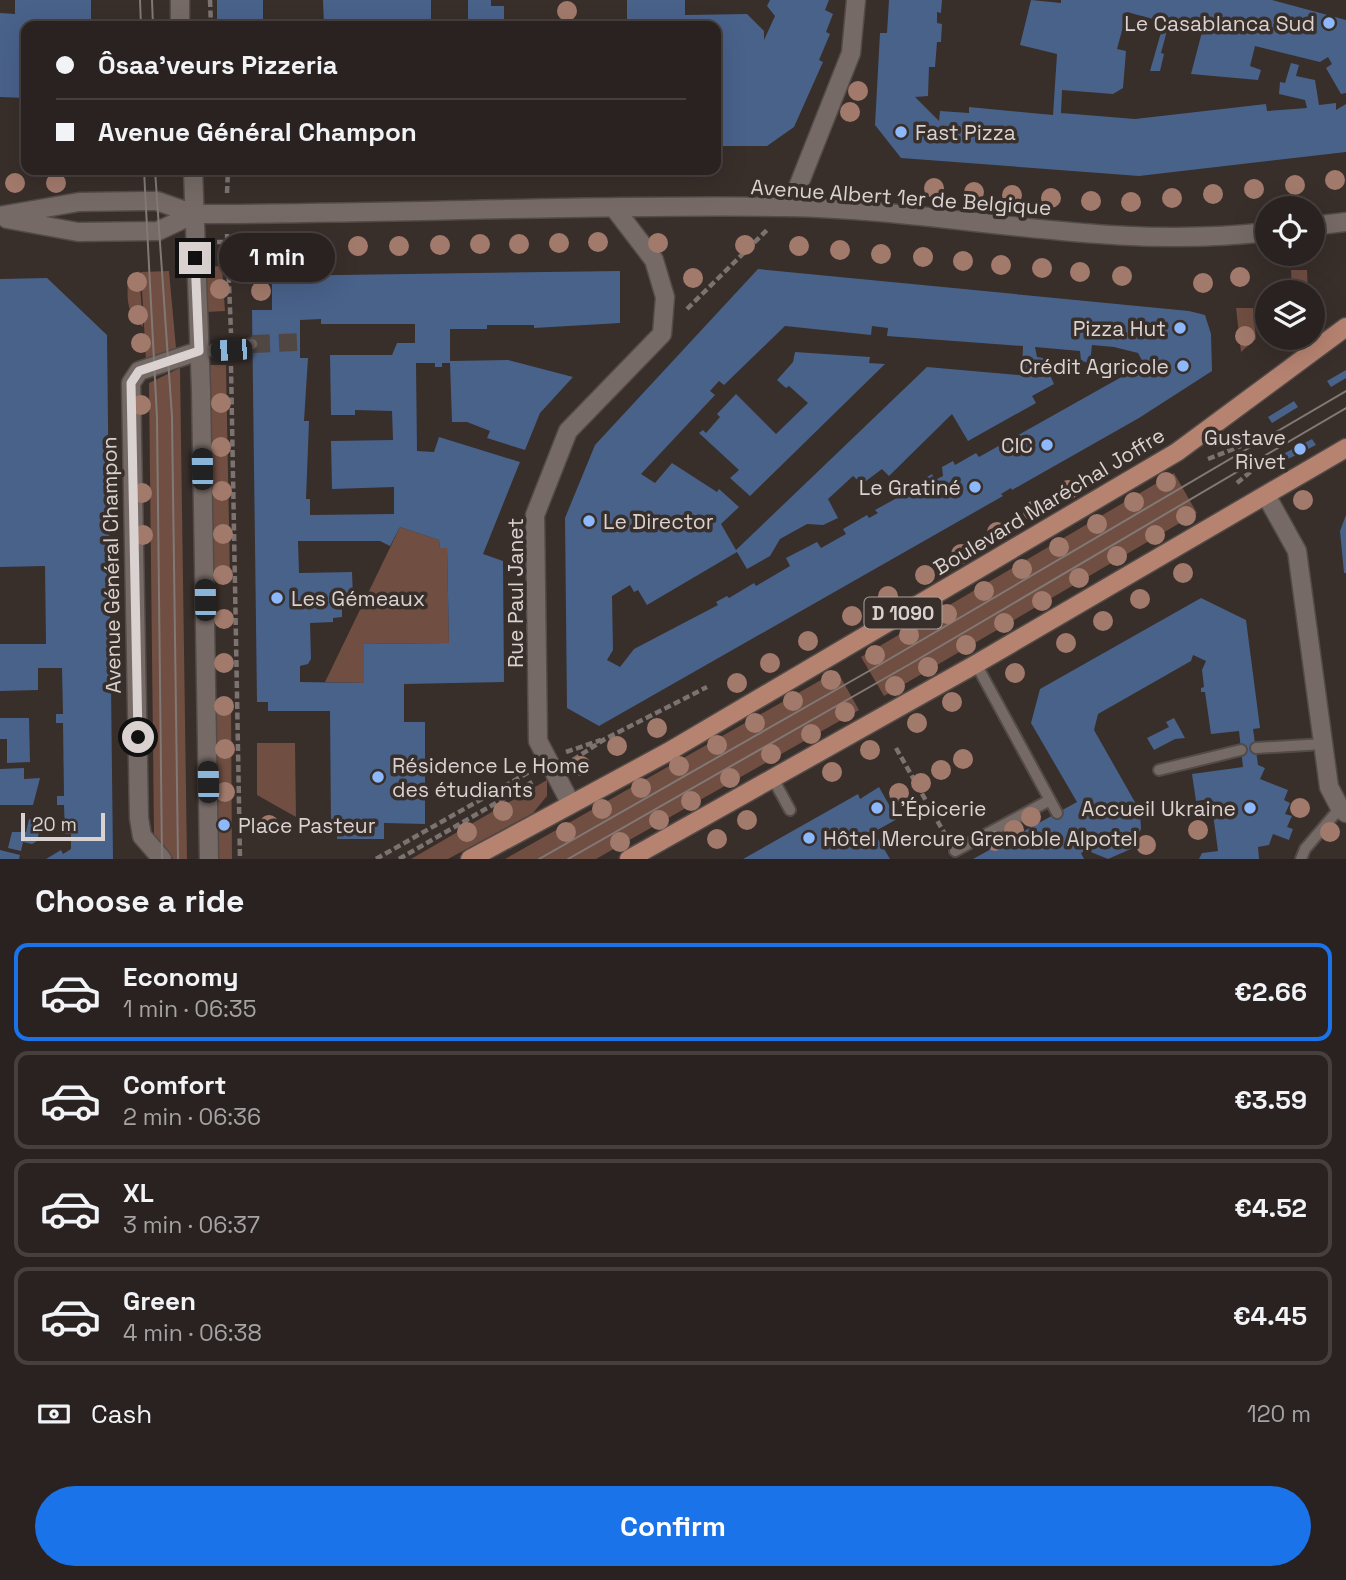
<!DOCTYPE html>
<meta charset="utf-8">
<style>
body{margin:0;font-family:"Space Grotesk",sans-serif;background:#362f2d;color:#f1f3f6;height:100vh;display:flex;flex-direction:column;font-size:26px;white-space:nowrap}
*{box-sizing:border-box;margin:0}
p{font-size:23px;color:#a5a4a5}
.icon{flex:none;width:38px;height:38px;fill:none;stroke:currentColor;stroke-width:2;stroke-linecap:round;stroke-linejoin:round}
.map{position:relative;height:859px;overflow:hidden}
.side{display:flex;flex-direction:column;background:#2a2220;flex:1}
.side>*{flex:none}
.top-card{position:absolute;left:21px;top:21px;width:700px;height:154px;border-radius:14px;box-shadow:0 7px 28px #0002,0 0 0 2px #463f3e;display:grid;align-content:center;height:154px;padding:0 35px;background:#2a2220}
.controls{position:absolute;left:1255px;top:196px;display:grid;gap:14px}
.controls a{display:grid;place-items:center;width:70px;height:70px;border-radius:50%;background:#2a2220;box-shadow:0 7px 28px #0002,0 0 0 2px #463f3e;font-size:35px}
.scale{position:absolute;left:21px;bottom:18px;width:84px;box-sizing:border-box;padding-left:7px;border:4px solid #d9d2d0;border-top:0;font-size:19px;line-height:24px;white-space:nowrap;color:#d9d2d0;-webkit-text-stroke:5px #382e2a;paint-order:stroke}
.end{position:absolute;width:32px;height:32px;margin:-16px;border:9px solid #d9d2d0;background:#111;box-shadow:0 0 0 4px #111}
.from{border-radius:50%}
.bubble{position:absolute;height:49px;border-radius:24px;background:#2a2220;box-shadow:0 7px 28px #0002,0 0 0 2px #463f3e;font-size:23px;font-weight:600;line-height:49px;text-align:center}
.car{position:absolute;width:21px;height:42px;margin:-21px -10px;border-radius:9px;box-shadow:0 0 5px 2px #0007;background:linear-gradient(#222 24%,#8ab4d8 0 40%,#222 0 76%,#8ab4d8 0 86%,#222 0)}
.top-card b{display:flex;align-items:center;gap:24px;height:66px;font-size:26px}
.top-card b+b{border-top:2px solid #463f3e}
.top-card i{width:18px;height:18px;background:#f1f3f6}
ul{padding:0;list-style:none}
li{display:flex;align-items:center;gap:21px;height:98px;margin:0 14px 10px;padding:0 21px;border:4px solid #463f3e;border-radius:14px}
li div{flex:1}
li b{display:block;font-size:26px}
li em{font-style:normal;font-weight:600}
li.selected{border-color:#1a73e8}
li>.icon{width:63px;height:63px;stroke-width:1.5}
h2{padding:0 35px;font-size:32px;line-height:84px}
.pay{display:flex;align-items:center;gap:18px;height:77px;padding:0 35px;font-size:26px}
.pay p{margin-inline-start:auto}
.action{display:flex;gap:14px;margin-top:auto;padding:14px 35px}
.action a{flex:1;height:80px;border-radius:42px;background:#1a73e8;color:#fff;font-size:28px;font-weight:600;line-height:80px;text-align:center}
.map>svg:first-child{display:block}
.green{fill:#704e42}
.building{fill:#49628a;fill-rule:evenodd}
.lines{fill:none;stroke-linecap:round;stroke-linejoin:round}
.street-tunnel{stroke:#504743;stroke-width:18;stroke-dasharray:18 9;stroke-linecap:butt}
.lane-casing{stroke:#534b48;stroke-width:14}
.street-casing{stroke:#534b48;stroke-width:21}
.secondary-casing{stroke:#534b48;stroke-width:21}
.primary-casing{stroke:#534b48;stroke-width:21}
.path{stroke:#7c7370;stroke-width:4.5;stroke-dasharray:7 3.5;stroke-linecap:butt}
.lane{stroke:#756a66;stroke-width:10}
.street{stroke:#756a66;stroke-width:18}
.secondary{stroke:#756a66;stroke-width:18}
.primary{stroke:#b68371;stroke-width:18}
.tram{stroke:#817975;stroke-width:2}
.tree{fill:#a27a6c}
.route{stroke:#d9d2d0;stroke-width:9}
.poi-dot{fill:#8db9fc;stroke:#382e2a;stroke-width:2.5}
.labels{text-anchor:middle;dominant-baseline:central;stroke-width:7;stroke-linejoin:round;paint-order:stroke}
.shield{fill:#382e2a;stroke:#a9a19e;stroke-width:2}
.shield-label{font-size:19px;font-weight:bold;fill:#d9d2d0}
.poi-label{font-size:21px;fill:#d9d2d0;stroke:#382e2a;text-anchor:end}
.street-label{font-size:21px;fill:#d9d2d0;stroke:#382e2a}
</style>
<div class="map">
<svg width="1346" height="859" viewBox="0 0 1346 859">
<rect width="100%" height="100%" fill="#382e2a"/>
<path class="green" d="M222,266L225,311L206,312L203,267Z
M1291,270H1307L1308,292H1292Z
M139,271L143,327C126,314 127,299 128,280Z
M169,271L176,348L146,361L141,272Z
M1236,308H1253L1256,339L1241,352Z
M210,365H226L230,578H212Z
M180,368L187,859H173L154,835L149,383Z
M1174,473L1197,513L884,696L861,657Z
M400,527L439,540L440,548H447L449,643L364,644V683L325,682Z
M837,671L859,710L596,859H505Z
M213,700H231L232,859H215Z
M257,743H295L296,817L257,795Z
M547,780V796L533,813L448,859H411Z"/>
<path class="building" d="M15,0H91V26H26V98L0,97V13L15,14Z
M217,0H263V26H217Z
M323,0H431V26H324Z
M468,0H491V6H504V26H468Z
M627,0H685V15L747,14L764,31V40L775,16L767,6L770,0H829L825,10L833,14L826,32L830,34L819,60L823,62L794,127L767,146H716V26H627Z
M889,0H942L941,13L937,12V23L942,24L941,42H937L935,67H929L928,96L915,97L939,121L940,111L969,113V107L1053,115L1057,54L1020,45L1031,0L1061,3V0H1272L1346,20V93L1341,94L1326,68L1332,64L1328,57L1320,62L1255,46L1250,66L1261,70L1258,80L1191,74L1202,32L1169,23L1161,53L1164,54L1160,71H1150L1164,22L1127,12L1117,49L1126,51L1123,88L1113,94L1062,90L1061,113L1135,119L1266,104L1267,111L1307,108L1305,100L1279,94L1280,82L1285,83L1291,63L1299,65L1296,76L1315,80L1319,105L1336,103V110L1346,104V152L1139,176L901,158L875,125L880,33H887Z
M758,269L1189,311L1205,315L1211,334L1212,371L1139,418L1012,490L1011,488L1001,494L1003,496L599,726L567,708L565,518L595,445ZM785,326L871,335L872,326L888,328L887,336L1023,346L1022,370L1042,371L1043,358L1037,357L1035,347L1080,351L1081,361L1090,363L1092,345L1114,347L1138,353L1144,364L1124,372L1125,375L979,457L976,453L955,465L953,461L942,467L943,476L935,480L932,474L922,480L924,483L875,510L878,513L869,518L867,515L843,529L846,534L821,548L817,542L786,558L790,566L756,586L754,583L729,598L727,596L716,602L718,605L634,649L620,667L607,660L613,650L612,596L630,585L634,592L638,590L647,605L737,552L747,569L770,556L780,539L807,524L823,525L838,518L828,499L853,476L862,484L882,469L889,476L952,414L968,441L1036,403L1032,396L1054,384L1050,375L1041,377L927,367L736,550L721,524L739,507L719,489L717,492L672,463L655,483L641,474L715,395L710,391L719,381L724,385Z
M620,271V323L534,328V325H487V329H450V361L508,360L573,377L540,413L525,450L487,438L490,431L467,422H452L450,363H442V367H435V363H416L417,451L434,452L439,437L520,462L483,554L503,561L504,682L404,684V722H425V824L384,823V839H337L338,828L331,827L330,711H268V702H257L252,310H272V276ZM321,319V324H415V343H397L392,355H330L331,415H355V410L392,411L393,440L331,441L332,489L394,487V514L310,515V499H306L309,421H304L308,358H300V320ZM400,527L439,540L440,548H447L449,643L364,644V683L300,682V666L308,664L311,659L310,623L333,622V618L342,617V598L353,597L352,572L299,573L298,541H380L390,546Z
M47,278L107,335L113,859H46L61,850L63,854L71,849V834H65L64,805H57V796H64L63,723H56V714H63L62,668H38V690L0,691V644H46L45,566L0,567V279Z
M795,352L870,357L869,363L885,364L750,496L730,478L739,470L699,433L703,430L706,433L720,417L717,414L736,394L776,434L808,403L789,386L786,388L777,380L793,362Z
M1346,370V378L1331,387L1327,381Z
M1294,401L1298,407L1272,423L1268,417Z
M1312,439L1316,445L1288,459L1285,453Z
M1346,515V573H1344L1340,531Z
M1201,598L1246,620L1260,728L1253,729L1258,765L1265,768L1260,779L1288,790L1284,800L1290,803L1285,814L1292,816L1287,827L1293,829L1289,840L1273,834L1269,845L1258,847L1259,859H1199L1202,853L1218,851L1211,799L1196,801L1192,774L1243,767L1239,731L1211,734L1205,692H1201V688L1204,687L1202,670L1206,661L1193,655L1191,661L1098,714L1094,730L1140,811L1141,829L1131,849L1108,859L1086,850L1081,853L1084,859H973L1077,802L1031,723L1040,689Z
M0,718H29L30,762L7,763V739H0Z
M1174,718L1185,738L1175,739L1154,750L1147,738L1169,727L1166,722Z
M24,768V779L40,778L33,805H0V769Z
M879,787L897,819L874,832L890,859H743L858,794L860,799Z
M29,819L38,822L40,827L37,841L32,844L23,842L21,851L8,848L12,832H26Z
M0,850L20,855L19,859H0Z"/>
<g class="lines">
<path class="street-tunnel" d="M252,344L300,342"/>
<g class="lane-casing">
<path id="lane" d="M199,351L231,350L252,344
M1256,748L1323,744
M1159,770L1241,750
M772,777L790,810
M1050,800L1057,813
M955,851L1050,800L976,664
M1301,859L1305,849L1340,808"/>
</g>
<g class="street-casing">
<path id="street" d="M790,207L851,53L856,0
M1266,495L1297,551L1329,787L1340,808L1346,813
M571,804L538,741L535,515L568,431L662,334L665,297L654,260L615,209
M162,859L142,836L139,818L131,383L139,371L199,351"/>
</g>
<g class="secondary-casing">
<path id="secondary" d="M180,0V26
M193,170L201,390L209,859
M0,216L79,202L145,201H157L194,214C392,214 590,204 788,207C950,210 1104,251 1267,232
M7,219L78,232L158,231L194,214
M1312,226L1346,222"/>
</g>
<g class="primary-casing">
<path id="primary" d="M470,859L668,752L1177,452L1346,327
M629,859L976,664L1346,448"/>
</g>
<path class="path" d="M210,0L211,26
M227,193L228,170
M227,234L231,333
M217,242H274L288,238
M687,309L768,229
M231,366L240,859
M1208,459L1241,446
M1237,483L1254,469
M896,748L946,836
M566,752L601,740
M573,760L605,739L707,687
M376,859L531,771
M399,859L534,781"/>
<use href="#lane" class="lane"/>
<use href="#street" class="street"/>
<use href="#secondary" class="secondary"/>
<use href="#primary" class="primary"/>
<path class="tram" d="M140,0L141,26
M152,0L153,26
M144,170L157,418L162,859
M155,170L172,417L178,859
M539,859L869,671L1346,391
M568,859L910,664L1346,408"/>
</g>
<g class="tree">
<circle cx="567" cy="11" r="10"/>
<circle cx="858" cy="91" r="10"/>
<circle cx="850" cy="112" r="10"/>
<circle cx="1335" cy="180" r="10"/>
<circle cx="15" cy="183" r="10"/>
<circle cx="56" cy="183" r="10"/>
<circle cx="1295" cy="185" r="10"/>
<circle cx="934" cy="188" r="10"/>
<circle cx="1254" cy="189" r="10"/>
<circle cx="974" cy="192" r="10"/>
<circle cx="1213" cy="194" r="10"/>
<circle cx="1012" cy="195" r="10"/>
<circle cx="1051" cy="198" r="10"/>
<circle cx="1172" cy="198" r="10"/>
<circle cx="1091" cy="201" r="10"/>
<circle cx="1131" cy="202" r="10"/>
<circle cx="598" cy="242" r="10"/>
<circle cx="559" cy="243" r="10"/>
<circle cx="658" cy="243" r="10"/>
<circle cx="480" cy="244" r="10"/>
<circle cx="519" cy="244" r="10"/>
<circle cx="440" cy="245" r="10"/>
<circle cx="745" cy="245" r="10"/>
<circle cx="358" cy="246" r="10"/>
<circle cx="399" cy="246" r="10"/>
<circle cx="799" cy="246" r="10"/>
<circle cx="314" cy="247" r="10"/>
<circle cx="840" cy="250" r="10"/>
<circle cx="881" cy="254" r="10"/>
<circle cx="923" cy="257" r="10"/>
<circle cx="963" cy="261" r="10"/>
<circle cx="1001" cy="265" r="10"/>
<circle cx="1042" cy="268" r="10"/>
<circle cx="1080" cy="272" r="10"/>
<circle cx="1122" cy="276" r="10"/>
<circle cx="1240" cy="277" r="10"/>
<circle cx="693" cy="278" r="10"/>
<circle cx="137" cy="282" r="10"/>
<circle cx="1203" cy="283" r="10"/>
<circle cx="220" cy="289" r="10"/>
<circle cx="261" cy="291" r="10"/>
<circle cx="138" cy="315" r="10"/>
<circle cx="1245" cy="336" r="10"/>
<circle cx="141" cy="343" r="10"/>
<circle cx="221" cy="403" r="10"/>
<circle cx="141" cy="405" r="10"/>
<circle cx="221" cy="447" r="10"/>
<circle cx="1166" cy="482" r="10"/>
<circle cx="1068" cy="490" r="10"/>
<circle cx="222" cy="491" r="10"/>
<circle cx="142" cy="493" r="10"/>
<circle cx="1303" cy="500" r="10"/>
<circle cx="1134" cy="502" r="10"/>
<circle cx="1033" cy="511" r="10"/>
<circle cx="1186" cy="516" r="10"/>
<circle cx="1097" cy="524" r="10"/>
<circle cx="997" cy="532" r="10"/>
<circle cx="223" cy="534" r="10"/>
<circle cx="143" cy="535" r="10"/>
<circle cx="1155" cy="535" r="10"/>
<circle cx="1059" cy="547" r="10"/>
<circle cx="961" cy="554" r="10"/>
<circle cx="1117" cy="556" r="10"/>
<circle cx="1022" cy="569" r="10"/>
<circle cx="1183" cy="573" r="10"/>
<circle cx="223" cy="575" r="10"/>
<circle cx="925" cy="575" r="10"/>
<circle cx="1079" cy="578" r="10"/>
<circle cx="984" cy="591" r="10"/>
<circle cx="888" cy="596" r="10"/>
<circle cx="1140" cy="599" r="10"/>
<circle cx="1042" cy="601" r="10"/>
<circle cx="947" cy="614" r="10"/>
<circle cx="852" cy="616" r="10"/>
<circle cx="224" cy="619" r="10"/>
<circle cx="1103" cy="621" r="10"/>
<circle cx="1004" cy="623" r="10"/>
<circle cx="909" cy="635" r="10"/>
<circle cx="808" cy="641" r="10"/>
<circle cx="1066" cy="643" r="10"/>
<circle cx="966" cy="645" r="10"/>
<circle cx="875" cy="655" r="10"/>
<circle cx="224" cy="663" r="10"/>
<circle cx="770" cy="663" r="10"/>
<circle cx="928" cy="667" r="10"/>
<circle cx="1015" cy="673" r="10"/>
<circle cx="831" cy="680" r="10"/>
<circle cx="737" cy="683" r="10"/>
<circle cx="895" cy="686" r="10"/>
<circle cx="793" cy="701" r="10"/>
<circle cx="952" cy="702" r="10"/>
<circle cx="224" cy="706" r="10"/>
<circle cx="845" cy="712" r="10"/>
<circle cx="755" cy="723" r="10"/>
<circle cx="917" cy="723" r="10"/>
<circle cx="657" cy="728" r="10"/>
<circle cx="811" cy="734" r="10"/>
<circle cx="717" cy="745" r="10"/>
<circle cx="617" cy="746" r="10"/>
<circle cx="225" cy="749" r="10"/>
<circle cx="870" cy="750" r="10"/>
<circle cx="771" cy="754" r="10"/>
<circle cx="963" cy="759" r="10"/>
<circle cx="581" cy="766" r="10"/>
<circle cx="679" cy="766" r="10"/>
<circle cx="941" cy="770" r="10"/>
<circle cx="832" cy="772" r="10"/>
<circle cx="730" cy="778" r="10"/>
<circle cx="921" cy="783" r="10"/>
<circle cx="641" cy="788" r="10"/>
<circle cx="225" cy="792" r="10"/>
<circle cx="899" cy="793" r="10"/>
<circle cx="691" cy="801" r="10"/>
<circle cx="1300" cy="808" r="10"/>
<circle cx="602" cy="809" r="10"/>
<circle cx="503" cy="811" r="10"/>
<circle cx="1031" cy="817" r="10"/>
<circle cx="659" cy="820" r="10"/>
<circle cx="747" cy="820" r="10"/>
<circle cx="269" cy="825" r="10"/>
<circle cx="1014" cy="830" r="10"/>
<circle cx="1198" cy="830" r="10"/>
<circle cx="467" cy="832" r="10"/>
<circle cx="566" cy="832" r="10"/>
<circle cx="1330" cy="832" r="10"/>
<circle cx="717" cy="839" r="10"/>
<circle cx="995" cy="841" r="10"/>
<circle cx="620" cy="842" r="10"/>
<circle cx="1146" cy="845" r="10"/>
</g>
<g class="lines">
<path class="route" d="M138,737L131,383L139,371L199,351L195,258"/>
</g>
<g class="poi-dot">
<circle cx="1329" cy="23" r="7"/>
<circle cx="901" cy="132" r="7"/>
<circle cx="1180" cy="328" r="7"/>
<circle cx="1183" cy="366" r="7"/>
<circle cx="1047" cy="445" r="7"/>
<circle cx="1300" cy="449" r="7"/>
<circle cx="975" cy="487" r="7"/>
<circle cx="589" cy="521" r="7"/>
<circle cx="277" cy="598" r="7"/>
<circle cx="378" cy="777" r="7"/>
<circle cx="877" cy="808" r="7"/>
<circle cx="1250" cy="808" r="7"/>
<circle cx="224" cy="825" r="7"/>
<circle cx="809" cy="838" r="7"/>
</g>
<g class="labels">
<rect class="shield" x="864.5" y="597.5" width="77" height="31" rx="5"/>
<g class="shield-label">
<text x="903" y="613">D 1090</text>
</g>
<g class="poi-label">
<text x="1315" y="23">Le Casablanca Sud</text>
<text x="915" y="132" text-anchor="start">Fast Pizza</text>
<text x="1166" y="328">Pizza Hut</text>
<text x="1169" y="366">Crédit Agricole</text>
<text x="1286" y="437">Gustave<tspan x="1286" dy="24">Rivet</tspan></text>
<text x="1033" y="445">CIC</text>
<text x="961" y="487">Le Gratiné</text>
<text x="603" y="521" text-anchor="start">Le Director</text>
<text x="291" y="598" text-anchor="start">Les Gémeaux</text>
<text x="392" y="765" text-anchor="start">Résidence Le Home<tspan x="392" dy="24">des étudiants</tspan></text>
<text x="891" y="808" text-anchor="start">L'Épicerie</text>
<text x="1236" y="808">Accueil Ukraine</text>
<text x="238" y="825" text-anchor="start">Place Pasteur</text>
<text x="823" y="838" text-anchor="start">Hôtel Mercure Grenoble Alpotel</text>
</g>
<g class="street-label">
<text transform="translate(901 197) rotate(4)">Avenue Albert 1er de Belgique</text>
<text transform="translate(1049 501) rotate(-31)">Boulevard Maréchal Joffre</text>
<text transform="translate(111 565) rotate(-91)">Avenue Général Champon</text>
<text transform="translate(515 593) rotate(-90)">Rue Paul Janet</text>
</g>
</g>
</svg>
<div class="controls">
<a><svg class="icon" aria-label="locate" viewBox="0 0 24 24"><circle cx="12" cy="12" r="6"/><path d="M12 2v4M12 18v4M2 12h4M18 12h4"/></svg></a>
<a><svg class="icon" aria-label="layers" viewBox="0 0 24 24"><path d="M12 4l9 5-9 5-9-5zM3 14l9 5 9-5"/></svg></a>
</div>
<div class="scale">20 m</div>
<i class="end from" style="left:138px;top:737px"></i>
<i class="end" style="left:195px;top:258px"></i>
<div class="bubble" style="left:219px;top:233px;width:116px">1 min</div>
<i class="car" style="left:231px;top:350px;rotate:267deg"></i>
<i class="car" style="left:202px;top:469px;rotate:359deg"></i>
<i class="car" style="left:205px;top:600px;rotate:359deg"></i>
<i class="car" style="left:208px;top:782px;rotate:359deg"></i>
<div class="top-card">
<b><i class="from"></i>Ôsaa'veurs Pizzeria</b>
<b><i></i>Avenue Général Champon</b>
</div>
</div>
<section class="side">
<h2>Choose a ride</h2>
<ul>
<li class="selected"><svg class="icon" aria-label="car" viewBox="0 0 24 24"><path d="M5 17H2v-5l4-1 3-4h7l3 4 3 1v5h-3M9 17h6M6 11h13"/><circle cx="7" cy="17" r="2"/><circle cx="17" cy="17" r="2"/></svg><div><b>Economy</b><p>1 min · 06:35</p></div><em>€2.66</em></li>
<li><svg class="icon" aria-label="car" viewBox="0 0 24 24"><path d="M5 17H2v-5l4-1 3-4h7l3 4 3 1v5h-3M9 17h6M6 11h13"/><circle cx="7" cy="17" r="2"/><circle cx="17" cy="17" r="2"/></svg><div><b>Comfort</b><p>2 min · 06:36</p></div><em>€3.59</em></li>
<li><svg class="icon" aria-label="car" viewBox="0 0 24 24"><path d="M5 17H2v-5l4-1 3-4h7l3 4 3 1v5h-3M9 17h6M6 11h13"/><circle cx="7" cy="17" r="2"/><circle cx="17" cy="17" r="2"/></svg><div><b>XL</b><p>3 min · 06:37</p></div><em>€4.52</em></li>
<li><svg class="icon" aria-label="car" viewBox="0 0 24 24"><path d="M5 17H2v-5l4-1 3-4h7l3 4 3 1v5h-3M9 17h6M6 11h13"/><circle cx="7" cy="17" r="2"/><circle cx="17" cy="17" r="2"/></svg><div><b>Green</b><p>4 min · 06:38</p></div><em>€4.45</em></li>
</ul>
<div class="pay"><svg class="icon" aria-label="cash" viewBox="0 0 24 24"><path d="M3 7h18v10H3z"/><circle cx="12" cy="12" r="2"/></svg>Cash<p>120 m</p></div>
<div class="action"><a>Confirm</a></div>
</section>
